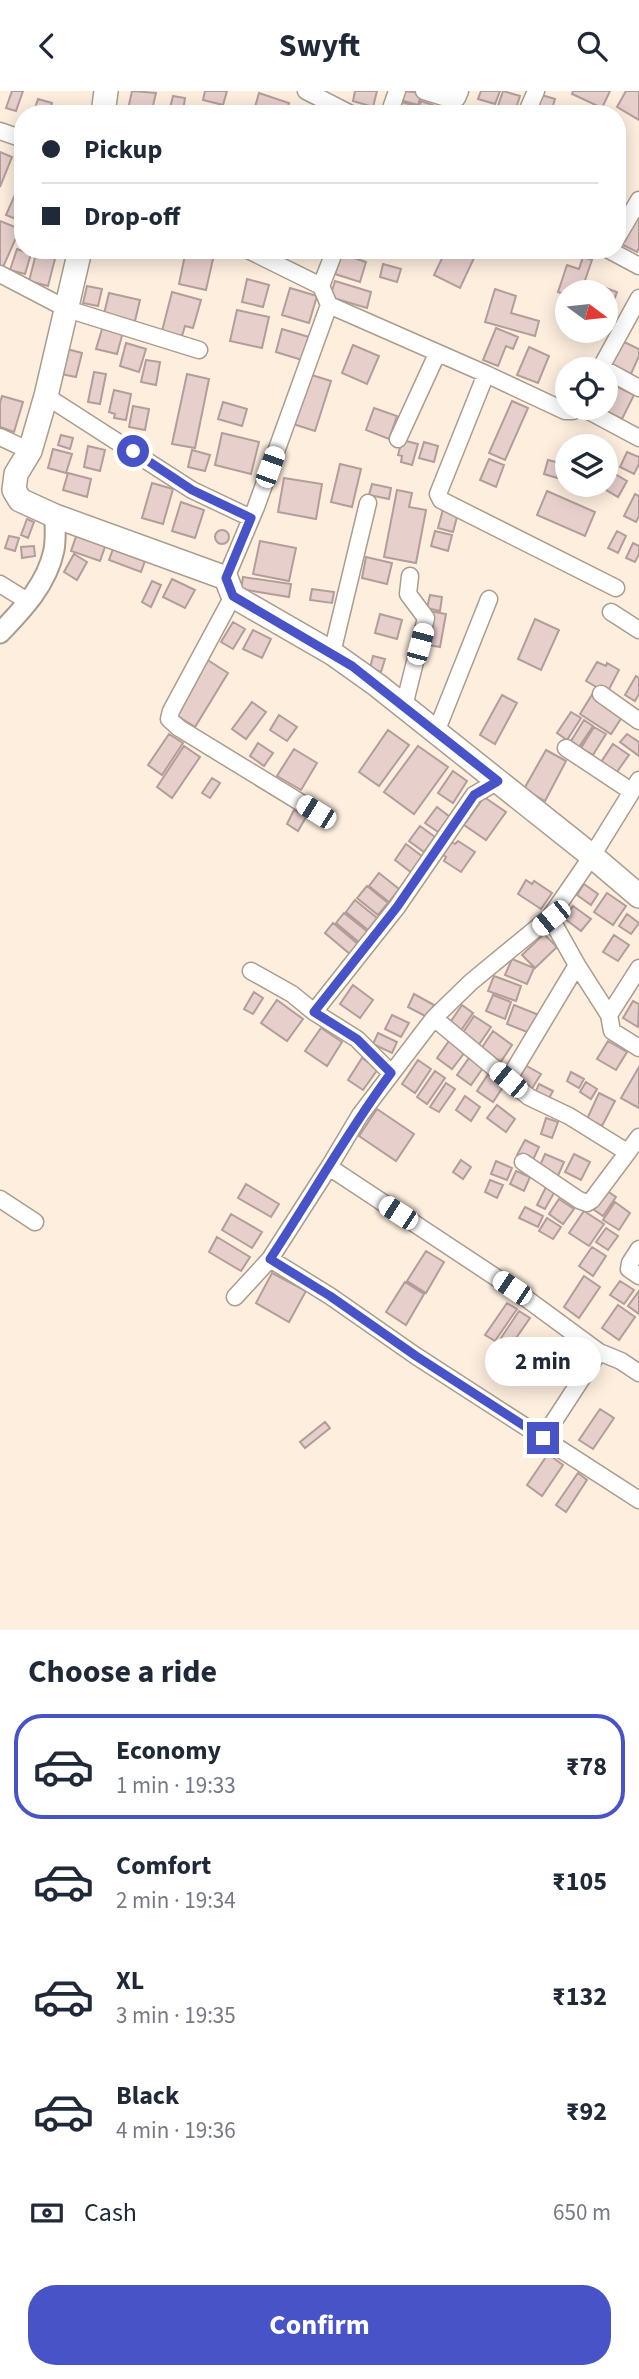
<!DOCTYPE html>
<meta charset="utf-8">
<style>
body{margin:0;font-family:"Source Sans 3",sans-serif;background:#f2f2f3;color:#1f2937;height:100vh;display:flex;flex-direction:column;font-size:26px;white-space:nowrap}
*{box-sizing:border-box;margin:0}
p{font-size:23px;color:#747a83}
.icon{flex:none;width:38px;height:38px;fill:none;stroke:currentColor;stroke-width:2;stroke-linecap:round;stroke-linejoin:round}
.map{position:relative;height:1539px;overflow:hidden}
.side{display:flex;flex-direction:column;background:#fff;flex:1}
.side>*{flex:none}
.guide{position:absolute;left:14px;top:14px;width:612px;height:154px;border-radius:28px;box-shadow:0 4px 18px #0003;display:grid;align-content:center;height:154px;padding:0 28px;background:#fff}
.needle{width:46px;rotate:105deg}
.fabs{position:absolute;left:555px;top:189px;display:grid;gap:14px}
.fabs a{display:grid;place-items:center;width:63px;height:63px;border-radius:50%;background:#fff;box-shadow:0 4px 18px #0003;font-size:35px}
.end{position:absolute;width:32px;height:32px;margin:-16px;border:9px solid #4853c8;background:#fff;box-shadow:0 0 0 4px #fff}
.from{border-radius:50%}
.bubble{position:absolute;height:49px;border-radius:24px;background:#fff;box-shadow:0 4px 18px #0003;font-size:23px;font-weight:700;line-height:49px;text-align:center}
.car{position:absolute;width:21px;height:42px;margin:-21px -10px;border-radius:9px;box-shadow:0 0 5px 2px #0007;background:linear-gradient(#fff 24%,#345 0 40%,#fff 0 76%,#345 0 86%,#fff 0)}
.guide b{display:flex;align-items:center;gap:24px;height:66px;font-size:26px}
.guide b+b{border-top:2px solid #e0e1e3}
.guide i{width:18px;height:18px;background:#1f2937}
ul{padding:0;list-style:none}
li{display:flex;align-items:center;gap:21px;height:105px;margin:0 14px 10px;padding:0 14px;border:4px solid transparent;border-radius:28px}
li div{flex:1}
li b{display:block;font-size:26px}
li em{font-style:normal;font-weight:700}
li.selected{border-color:#4853c8}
li>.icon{width:63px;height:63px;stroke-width:1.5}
h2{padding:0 28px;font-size:32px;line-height:84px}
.pay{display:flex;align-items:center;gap:18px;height:77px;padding:0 28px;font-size:26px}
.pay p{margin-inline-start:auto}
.button{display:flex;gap:14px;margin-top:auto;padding:14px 28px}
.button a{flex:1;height:80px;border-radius:28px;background:#4853c8;color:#fff;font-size:28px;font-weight:700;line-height:80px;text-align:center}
header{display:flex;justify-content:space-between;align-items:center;height:91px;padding:0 28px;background:#fff;font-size:32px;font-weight:700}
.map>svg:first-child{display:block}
.building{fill:#e7cfcc;stroke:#b39d9a;stroke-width:2}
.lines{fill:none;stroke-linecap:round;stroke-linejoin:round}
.minor-casing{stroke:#aa9d8d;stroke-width:19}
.tertiary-casing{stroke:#aa9d8d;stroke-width:23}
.secondary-casing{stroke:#aa9d8d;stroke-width:26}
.minor{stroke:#fff;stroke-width:16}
.tertiary{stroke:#fff;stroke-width:19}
.secondary{stroke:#fff;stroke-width:23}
.route{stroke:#4853c8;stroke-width:9}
</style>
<header><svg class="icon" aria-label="back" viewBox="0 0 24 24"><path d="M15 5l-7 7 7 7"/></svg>Swyft<svg class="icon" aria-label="search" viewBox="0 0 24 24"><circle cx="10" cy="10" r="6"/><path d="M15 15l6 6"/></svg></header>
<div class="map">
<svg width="639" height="1539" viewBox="0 0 639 1539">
<rect width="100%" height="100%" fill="#fdeede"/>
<path class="building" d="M12,0H23L16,20L6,17Z
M132,0L156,2L151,23H127Z
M205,0H227L223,14L203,9Z
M355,0H377L373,16L353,10Z
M403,0L422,2L418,14L400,9Z
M481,0H500L495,13L478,8Z
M503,0L520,5L514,23L496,21Z
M573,0H610L602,17L572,3Z
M626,0H639V29L617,16Z
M259,2L289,12L285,23H253Z
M538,3L555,8L551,21L534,16Z
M173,5L185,7L183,20L170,17Z
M38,8L52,12L49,23L34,20Z
M399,10L418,16L416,23H395Z
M421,10L433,14L431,23H417Z
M440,13L461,21V23H437Z
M0,61L12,66L0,96Z
M23,86V131L6,124Z
M635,126L639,128V157L637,161L621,153Z
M0,130L20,138L3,176L0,175Z
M17,158L31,163L25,183L10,179Z
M37,159L57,160L48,195L29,190Z
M186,159H215L206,199L179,193Z
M446,159H458L474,167L460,197L434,184Z
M342,163L366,171L360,191L335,183Z
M583,166L592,169L581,201H567V204L558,201L567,174L579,178Z
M383,173L401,178L397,191L380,186Z
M247,188L269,194L263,216L242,211Z
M335,190L371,201L367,217L330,206Z
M595,193L617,201L609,223L606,222V201H592Z
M87,195L102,198L98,215L83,212Z
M290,197L317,205L309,232L282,224Z
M495,198L516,205L511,222L539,230L535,245L485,231Z
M172,201L201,209L193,237L185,235L182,245L162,240Z
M109,202L140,209L134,234L103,227Z
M237,219L269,226L262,257L230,250Z
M103,235L123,241L117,263L96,258Z
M496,237L518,246L513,258L506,255L498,275L483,269Z
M282,238L309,246L302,269L276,261Z
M622,250L639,258V265L631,283L611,273Z
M126,252L146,258L139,281L120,275Z
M353,254L379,265L367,293L342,282Z
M529,256L549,265L538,292L517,284Z
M67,258L82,262L76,286L61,283Z
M146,269L160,271L156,294L141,291Z
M94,281L106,283L100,313L88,311Z
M305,282L331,290L315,340L290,332Z
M187,283L209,288L195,357L172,353Z
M618,296L634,304L622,328L606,320Z
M114,299L131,303L126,329L114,327L115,323L109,321Z
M2,305L23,311L14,341L0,336V312Z
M512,310L528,317L505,369L489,362Z
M223,311L247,318L242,335L218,328Z
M133,315L149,318L145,339L129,336Z
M374,317L397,325L389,348L366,339Z
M222,342L259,351L251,383L215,374Z
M61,344L73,347L70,358L58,354Z
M402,349L418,353L412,374L401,371L402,365L398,364Z
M424,351L438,355L434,371L419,367Z
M88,355L105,359L100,380L84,376Z
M53,358L72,363L66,382L48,377Z
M192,359L210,364L205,380L188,376Z
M627,361L639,366V373L634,383L620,376Z
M489,368L504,374L496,396L480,389Z
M548,369L560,372L557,387L544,383Z
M340,373L361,378L352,416L331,411Z
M68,382L91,388L87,406L63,399Z
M615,383L627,390L618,406L606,399Z
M284,387L322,393L316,428L278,421Z
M152,392L173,398L163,433L142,427Z
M372,393L391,397L389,408L369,404Z
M397,399L412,402L409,416L426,419L416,472L384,466Z
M547,400L595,421L585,445L537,424Z
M635,403L639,405V425L636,431L624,425Z
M181,411L204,419L195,447L172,440Z
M443,418L458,422L453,441L438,437Z
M27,428L34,431L28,447L21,444Z
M215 446a7 7 0 1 1 14 0a7 7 0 1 1-14 0Z
M78,440L107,450L100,470L71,460Z
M435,440L452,444L448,460L431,455Z
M617,440L626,445L618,462L608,457Z
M9,445L19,447L15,460L5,457Z
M260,450L296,457L289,490L253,483Z
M633,452L639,455V463L635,471L626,467Z
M34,455L35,465L22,467L21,456Z
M113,458L145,470L141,481L109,469Z
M74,463L87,471L77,489L64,481Z
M366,466L392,472L387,493L362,487Z
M243,486L291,493L289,506L241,498Z
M172,488L195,499L185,517L163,506Z
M152,490L161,494L151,516L142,511Z
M312,498L334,501L332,512L310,509Z
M430,504L442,506L440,520L427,517Z
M429,520L446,523L440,556L423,553Z
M380,523L402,529L397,548L375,542Z
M535,528L559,539L541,579L518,568Z
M233,531L245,538L233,558L221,551Z
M253,539L271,548L262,567L243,558Z
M373,565L385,568L381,581L370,577Z
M206,568L228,582L195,636L173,622Z
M597,571L606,575L607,572L619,579L607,602L586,590Z
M636,585L639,587V603L635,610L625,604Z
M593,602L624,623L611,643L580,623Z
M502,604L517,612L495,653L480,644Z
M252,611L266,621L246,648L232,638Z
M571,621L581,627L567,649L557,642Z
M279,624L297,636L287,650L270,639Z
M584,629L593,635L579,656L571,650Z
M594,636L606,643L593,664L581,657Z
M388,639L409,654L379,695L359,681Z
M169,643L183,652L162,684L148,674Z
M627,643L639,651V665L620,651Z
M258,652L273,662L264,675L250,665Z
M613,653L629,664L614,685L599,674Z
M184,655L200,666L172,707L157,696Z
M418,655L448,676L414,723L384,701Z
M294,658L317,672L301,699L277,685Z
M546,659L566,670L545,710L524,698Z
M453,680L467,690L453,712L438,702Z
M212,687L220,692L210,707L202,702Z
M484,706L506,721L486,749L464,734Z
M437,716L450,726L438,741L425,732Z
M294,719L306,726L298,740L287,733Z
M420,735L435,746L424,761L409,750Z
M450,750L455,753L458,750L475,761L461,781L444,770L446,766L441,763Z
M406,753L423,766L412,782L395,769Z
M379,782L399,798L389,811L369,795Z
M526,789L532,793L534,790L552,802L541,818L518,803Z
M584,793L598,803L591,814L577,804Z
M367,795L388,812L378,824L357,807Z
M607,802L626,815L613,834L594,821Z
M355,809L377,827L368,839L346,821Z
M573,815L591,828L581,840L564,827Z
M344,822L368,841L360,852L336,832Z
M627,823L639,832L631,843L619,835Z
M333,832L358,853L350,863L325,842Z
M544,843L557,856L535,877L522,864Z
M614,844L629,854L618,870L603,861Z
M512,868L534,877L527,893L505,884Z
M494,885L521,895L516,910L488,900Z
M353,894L373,909L360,927L340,913Z
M254,901L263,907L253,923L244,918Z
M414,903L434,914L427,926L408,916Z
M493,904L511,911L505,928L486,920Z
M277,909L303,928L287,950L261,932Z
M633,910L639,913L638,936L623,927Z
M462,914L473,922L460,941L449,933Z
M514,914L539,924L532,943L507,933Z
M392,924L409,932L401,946L385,938Z
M474,925L491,936L478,955L462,943Z
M321,937L342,951L327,975L305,960Z
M493,940L512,954L500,972L481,958Z
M378,942L397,951L392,962L373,953Z
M449,950L465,961L452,978L437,967Z
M608,950L627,961L616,979L597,968Z
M362,967L378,978L363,999L348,989Z
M469,967L483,977L471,994L457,984Z
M418,969L431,978L415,1002L402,993Z
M525,974L541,983L531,999L516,990Z
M639,976V1017L621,1007Z
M435,980L445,987L427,1013L417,1006Z
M571,981L584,988L579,997L567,990Z
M489,982L505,993L493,1011L477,1000Z
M586,991L597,998L591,1008L580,1001Z
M446,992L455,998L439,1021L430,1016Z
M539,993L553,1000L547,1011L534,1004Z
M599,1002L615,1010L602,1035L587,1028Z
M465,1005L480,1016L471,1030L456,1019Z
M497,1014L515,1028L506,1041L487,1027Z
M377,1018L414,1043L396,1070L359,1045Z
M546,1027L558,1031L552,1047L541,1043Z
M525,1049L539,1056L532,1071L517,1064Z
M545,1063L564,1071L557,1087L538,1079Z
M574,1063L590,1071L581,1089L565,1081Z
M461,1069L471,1076L463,1088L453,1081Z
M496,1070L512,1077L507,1089L491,1083Z
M516,1080L530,1086L524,1100L510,1093Z
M490,1089L503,1094L497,1107L485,1101Z
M246,1093L279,1113L271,1126L238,1107Z
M546,1096L555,1100L545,1118L537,1114Z
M603,1097L616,1106L603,1125L590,1116Z
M559,1108L574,1118L563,1133L549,1123Z
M615,1111L630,1122L619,1139L603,1129Z
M525,1116L543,1125L538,1136L519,1127Z
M584,1120L604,1133L589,1155L569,1142Z
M231,1123L262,1141L252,1157L222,1139Z
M547,1127L561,1136L553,1148L539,1140Z
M606,1137L618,1145L608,1159L596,1151Z
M217,1146L250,1166L241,1180L209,1161Z
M592,1156L606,1165L593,1185L579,1175Z
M426,1160L444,1171L426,1202L407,1190Z
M272,1182L306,1200L289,1231L256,1212Z
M584,1185L600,1196L579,1227L564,1216Z
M620,1190L634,1199L624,1213L610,1204Z
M405,1191L424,1203L406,1234L386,1221Z
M639,1200V1223L628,1215Z
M507,1212L517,1218L495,1250L485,1244Z
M618,1214L635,1226L619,1249L602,1237Z
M519,1220L530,1227L509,1257L499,1250Z
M600,1318L614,1327L593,1358L579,1349Z
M325,1331L330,1337L305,1357L300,1351Z
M548,1363L563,1374L542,1405L527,1394Z
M578,1382L587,1389L566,1421L556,1414Z"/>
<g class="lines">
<g class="minor-casing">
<path id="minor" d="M306,0L351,23
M424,0L453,9L457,7L460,0
M389,23L397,0
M526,23L536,0
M0,40L23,48
M618,145L639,109
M248,159L321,195
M609,159L639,175
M0,183L67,218L199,259
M329,214L486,283L565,320H573L577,317
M600,278L639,207
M606,279L639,297
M486,283L438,403L441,409L616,497
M46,305L192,399L251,427
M583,317L639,347
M0,346L30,360
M398,348L437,263
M226,487L256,416L329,214L321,195L335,159
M0,493L29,511
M233,505L171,620L169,628L179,637L316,721
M611,521L639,539
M332,562L368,412
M601,603L639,630
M404,615L426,527L408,503L410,485
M436,641L489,508
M566,657L631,700
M550,826L577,874L609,924
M639,877L609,924L612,940L639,957
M251,880L292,903L314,921L357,948L391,982
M314,921L397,816L474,704L498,690
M434,927L529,1006L569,1025L627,1061
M508,989L577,874
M523,1071L579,1109L587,1112L592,1109L639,1046
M329,1076L512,1197L599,1261L621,1270L639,1282
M0,1108L35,1131
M639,1158L630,1172L629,1178L639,1185
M270,1168L330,1205L416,1265L639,1409
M235,1206L270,1168L329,1076L360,1024L434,927L471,891L550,826L592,765L639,689
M543,1347L599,1261"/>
</g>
<g class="tertiary-casing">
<path id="tertiary" d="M0,542C23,518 47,493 54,459C56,448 55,436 55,425"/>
</g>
<g class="secondary-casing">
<path id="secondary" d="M103,23L106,0
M80,159L46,305L30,360L16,383L14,399L20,409L55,425L226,487L233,505L332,562L377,594L592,765L639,805"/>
</g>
<use href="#minor" class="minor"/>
<use href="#tertiary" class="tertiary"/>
<use href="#secondary" class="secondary"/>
</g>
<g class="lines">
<path class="route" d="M133,360L192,399L251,427L226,487L233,505L352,575L498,690L474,704L397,816L314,921L357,948L391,982C347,1041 311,1106 270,1168L330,1205L416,1265L543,1347"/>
</g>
</svg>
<div class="fabs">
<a><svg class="needle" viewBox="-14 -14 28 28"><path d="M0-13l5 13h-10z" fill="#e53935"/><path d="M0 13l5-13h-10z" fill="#747a83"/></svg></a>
<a><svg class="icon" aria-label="locate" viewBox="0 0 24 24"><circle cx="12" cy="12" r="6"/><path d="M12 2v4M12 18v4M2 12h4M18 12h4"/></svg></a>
<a><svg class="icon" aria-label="layers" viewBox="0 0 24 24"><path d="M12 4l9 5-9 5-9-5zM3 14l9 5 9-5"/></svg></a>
</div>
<i class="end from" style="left:133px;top:360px"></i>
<i class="end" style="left:543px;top:1347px"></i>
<div class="bubble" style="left:485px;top:1246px;width:116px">2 min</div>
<i class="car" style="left:270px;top:376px;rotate:20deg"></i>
<i class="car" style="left:420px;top:553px;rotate:15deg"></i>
<i class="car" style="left:316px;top:721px;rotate:302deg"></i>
<i class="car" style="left:551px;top:827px;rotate:231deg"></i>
<i class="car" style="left:508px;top:989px;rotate:310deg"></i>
<i class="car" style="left:398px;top:1122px;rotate:303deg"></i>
<i class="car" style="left:512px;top:1197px;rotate:304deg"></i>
<div class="guide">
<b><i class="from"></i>Pickup</b>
<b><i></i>Drop-off</b>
</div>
</div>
<section class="side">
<h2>Choose a ride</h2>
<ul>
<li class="selected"><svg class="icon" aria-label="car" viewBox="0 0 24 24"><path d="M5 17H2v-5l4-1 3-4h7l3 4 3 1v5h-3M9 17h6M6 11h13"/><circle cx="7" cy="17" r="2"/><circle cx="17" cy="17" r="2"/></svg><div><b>Economy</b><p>1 min · 19:33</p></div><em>₹78</em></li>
<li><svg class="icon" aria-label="car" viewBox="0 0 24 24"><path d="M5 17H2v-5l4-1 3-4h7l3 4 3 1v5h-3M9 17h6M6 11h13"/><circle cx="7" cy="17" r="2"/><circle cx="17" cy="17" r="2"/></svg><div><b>Comfort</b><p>2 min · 19:34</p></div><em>₹105</em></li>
<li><svg class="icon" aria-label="car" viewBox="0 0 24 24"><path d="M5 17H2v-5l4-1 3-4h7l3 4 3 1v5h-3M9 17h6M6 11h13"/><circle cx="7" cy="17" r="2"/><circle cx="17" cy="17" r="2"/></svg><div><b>XL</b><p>3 min · 19:35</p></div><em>₹132</em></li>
<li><svg class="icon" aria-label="car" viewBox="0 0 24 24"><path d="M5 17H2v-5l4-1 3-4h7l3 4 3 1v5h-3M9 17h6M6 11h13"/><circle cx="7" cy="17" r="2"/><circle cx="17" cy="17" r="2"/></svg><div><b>Black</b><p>4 min · 19:36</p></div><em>₹92</em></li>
</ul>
<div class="pay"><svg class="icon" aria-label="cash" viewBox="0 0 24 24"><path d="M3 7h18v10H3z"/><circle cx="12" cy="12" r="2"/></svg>Cash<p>650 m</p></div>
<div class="button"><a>Confirm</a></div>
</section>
